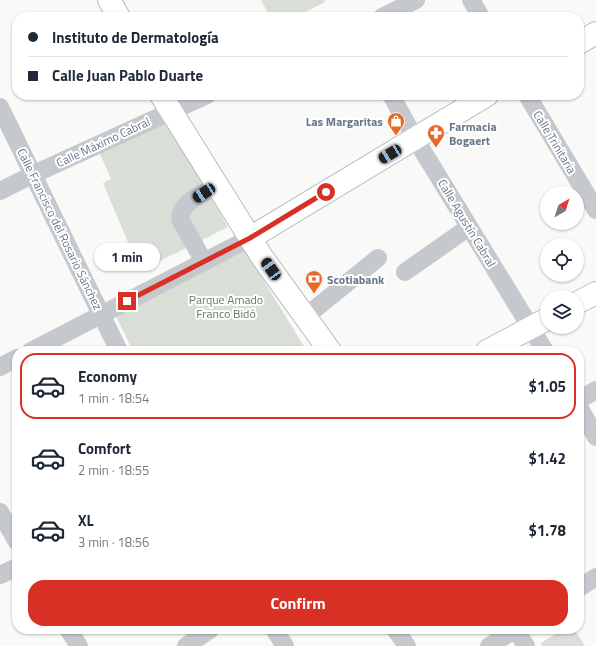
<!DOCTYPE html>
<meta charset="utf-8">
<style>
body{margin:0;font-family:"Titillium Web",sans-serif;background:#f6f6f7;color:#1f2937;height:100vh;display:flex;flex-direction:column;font-size:15px;white-space:nowrap}
*{box-sizing:border-box;margin:0}
p{font-size:13px;color:#747a83}
.icon{flex:none;width:22px;height:22px;fill:none;stroke:currentColor;stroke-width:2;stroke-linecap:round;stroke-linejoin:round}
.map{position:relative;flex:1;overflow:hidden}
.drawer{position:absolute;left:12px;top:346px;width:572px;height:288px;display:flex;flex-direction:column;background:#fff;border-radius:16px;box-shadow:0 1px 3px #0004}
.drawer>*{flex:none}
.top-card{position:absolute;left:12px;top:12px;width:572px;height:88px;border-radius:16px;box-shadow:0 1px 3px #0004;display:grid;align-content:center;height:88px;padding:0 16px;background:#fff}
.needle{width:26px;rotate:39deg}
.buttons{position:absolute;left:540px;top:186px;display:grid;gap:8px}
.buttons a{display:grid;place-items:center;width:44px;height:44px;border-radius:50%;background:#fff;box-shadow:0 1px 3px #0004;font-size:20px}
.end{position:absolute;width:18px;height:18px;margin:-9px;border:5px solid #d93025;background:#fff;box-shadow:0 0 0 2px #fff}
.from{border-radius:50%}
.bubble{position:absolute;height:28px;border-radius:14px;background:#fff;box-shadow:0 1px 3px #0004;font-size:13px;font-weight:700;line-height:28px;text-align:center}
.car{position:absolute;width:12px;height:24px;margin:-12px -6px;border-radius:5px;box-shadow:0 0 3px 1px #0007;background:linear-gradient(#222 24%,#8ab4d8 0 40%,#222 0 76%,#8ab4d8 0 86%,#222 0)}
.top-card b{display:flex;align-items:center;gap:14px;height:38px;font-size:15px}
.top-card b+b{border-top:1px solid #e0e1e3}
.top-card i{width:10px;height:10px;background:#1f2937}
ul{padding:7px 0 0;list-style:none}
li{display:flex;align-items:center;gap:12px;height:66px;margin:0 8px 6px;padding:0 8px;border:2px solid transparent;border-radius:16px}
li div{flex:1}
li b{display:block;font-size:15px}
li em{font-style:normal;font-weight:700}
li.selected{border-color:#d93025}
li>.icon{width:36px;height:36px;stroke-width:1.5}
.primary-button{display:flex;gap:8px;margin-top:auto;padding:8px 16px}
.primary-button a{flex:1;height:46px;border-radius:16px;background:#d93025;color:#fff;font-size:16px;font-weight:700;line-height:46px;text-align:center}
.map>svg:first-child{display:block}
.green{fill:#d9dfd6}
.lines{fill:none;stroke-linecap:round;stroke-linejoin:round}
.major-casing{stroke:#b6babf;stroke-width:24}
.minor{stroke:#c5c8cd;stroke-width:18}
.major{stroke:#fff;stroke-width:22}
.route{stroke:#d93025;stroke-width:5}
.labels{text-anchor:middle;dominant-baseline:central;stroke-width:4;stroke-linejoin:round;paint-order:stroke}
.poi-label{font-size:12px;font-weight:bold;fill:#687789;stroke:#fff;text-anchor:start}
.street-label{font-size:12px;fill:#687789;stroke:#fff}
.park-label{font-size:12px;fill:#667a63;stroke:#fff}
</style>
<div class="map">
<svg width="596" height="646" viewBox="0 0 596 646">
<rect width="100%" height="100%" fill="#f9faf7"/>
<path class="green" d="M261,0H324L325,2L296,17H270Z
M162,115L228,227L140,271L103,183L111,179L96,145Z
M243,247L307,351H133L113,310Z
M563,629H574L585,646H542L541,643Z"/>
<g class="lines">
<g class="major-casing">
<path id="major" d="M109,0L119,17
M579,43L596,33
M161,95L262,257L330,351
M250,238L487,95
M577,303L596,293
M487,351L547,319"/>
</g>
<path class="minor" d="M471,0L481,17
M382,17L416,0
M391,95L413,135L545,351
M527,95L596,210
M0,107L119,351
M0,191L34,174L207,95
M204,262L180,219C180,202 204,193 217,185
M405,272L469,227
M305,317L378,258
M31,351L250,238
M0,367L17,358
M579,400L596,390
M579,407L596,437
M0,512L17,542
M0,575L17,567
M579,588L596,577
M68,629L79,646
M274,629L285,646
M395,629L407,646
M515,629L526,646
M186,646L211,629
M489,646L516,629"/>
<use href="#major" class="major"/>
</g>
<g class="lines">
<path class="route" d="M127,301L250,238L326,192"/>
</g>
<defs>
<g id="shop-pin" transform="scale(0.9)"><path d="M0 17L-7.5 6A9.5 9.5 0 1 1 7.5 6Z" fill="#e7692a" stroke="#fff"/><path d="M-5-2.5h2.3a2.7 3.5 0 0 1 5.4 0H5L5.5 6h-11ZM-1.5-2.5h3a1.5 2.3 0 0 0-3 0Z" fill="#fff"/></g>
<g id="pharmacy-pin" transform="scale(0.9)"><path d="M0 17L-7.5 6A9.5 9.5 0 1 1 7.5 6Z" fill="#e7692a" stroke="#fff"/><path d="M-2-6h4v4h4v4h-4v4h-4v-4h-4v-4h4Z" fill="#fff"/></g>
<g id="bank-pin" transform="scale(0.9)"><path d="M0 17L-7.5 6A9.5 9.5 0 1 1 7.5 6Z" fill="#e7692a" stroke="#fff"/><path d="M-6-4H6V4H-6ZM0-2.3a2.3 2.3 0 1 0 0 4.6a2.3 2.3 0 1 0 0-4.6Z" fill="#fff"/></g>
</defs>
<g fill-rule="evenodd">
<use href="#shop-pin" x="396" y="121"/>
<use href="#pharmacy-pin" x="436" y="133"/>
<use href="#bank-pin" x="314" y="279"/>
</g>
<g class="labels">
<g class="poi-label">
<text x="383" y="121" text-anchor="end">Las Margaritas</text>
<text x="449" y="126">Farmacia<tspan x="449" dy="14">Bogaert</tspan></text>
<text x="327" y="279">Scotiabank</text>
</g>
<g class="street-label">
<text transform="translate(103 142) rotate(-25)">Calle Máximo Cabral</text>
<text transform="translate(555 142) rotate(59)">Calle Trinitaria</text>
<text transform="translate(467 223) rotate(59)">Calle Agustín Cabral</text>
<text transform="translate(60 229) rotate(64)">Calle Francisco del Rosario Sánchez</text>
</g>
<g class="park-label">
<text x="226" y="299">Parque Amado<tspan x="226" dy="14">Franco Bidó</tspan></text>
</g>
</g>
</svg>
<div class="buttons">
<a><svg class="needle" viewBox="-14 -14 28 28"><path d="M0-13l5 13h-10z" fill="#e53935"/><path d="M0 13l5-13h-10z" fill="#747a83"/></svg></a>
<a><svg class="icon" aria-label="locate" viewBox="0 0 24 24"><circle cx="12" cy="12" r="6"/><path d="M12 2v4M12 18v4M2 12h4M18 12h4"/></svg></a>
<a><svg class="icon" aria-label="layers" viewBox="0 0 24 24"><path d="M12 4l9 5-9 5-9-5zM3 14l9 5 9-5"/></svg></a>
</div>
<i class="end from" style="left:326px;top:192px"></i>
<i class="end" style="left:127px;top:301px"></i>
<div class="bubble" style="left:94px;top:243px;width:66px">1 min</div>
<i class="car" style="left:390px;top:154px;rotate:239deg"></i>
<i class="car" style="left:204px;top:193px;rotate:237deg"></i>
<i class="car" style="left:271px;top:269px;rotate:325deg"></i>
<div class="top-card">
<b><i class="from"></i>Instituto de Dermatología</b>
<b><i></i>Calle Juan Pablo Duarte</b>
</div>
<section class="drawer">
<ul>
<li class="selected"><svg class="icon" aria-label="car" viewBox="0 0 24 24"><path d="M5 17H2v-5l4-1 3-4h7l3 4 3 1v5h-3M9 17h6M6 11h13"/><circle cx="7" cy="17" r="2"/><circle cx="17" cy="17" r="2"/></svg><div><b>Economy</b><p>1 min · 18:54</p></div><em>$1.05</em></li>
<li><svg class="icon" aria-label="car" viewBox="0 0 24 24"><path d="M5 17H2v-5l4-1 3-4h7l3 4 3 1v5h-3M9 17h6M6 11h13"/><circle cx="7" cy="17" r="2"/><circle cx="17" cy="17" r="2"/></svg><div><b>Comfort</b><p>2 min · 18:55</p></div><em>$1.42</em></li>
<li><svg class="icon" aria-label="car" viewBox="0 0 24 24"><path d="M5 17H2v-5l4-1 3-4h7l3 4 3 1v5h-3M9 17h6M6 11h13"/><circle cx="7" cy="17" r="2"/><circle cx="17" cy="17" r="2"/></svg><div><b>XL</b><p>3 min · 18:56</p></div><em>$1.78</em></li>
</ul>
<div class="primary-button"><a>Confirm</a></div>
</section>
</div>
